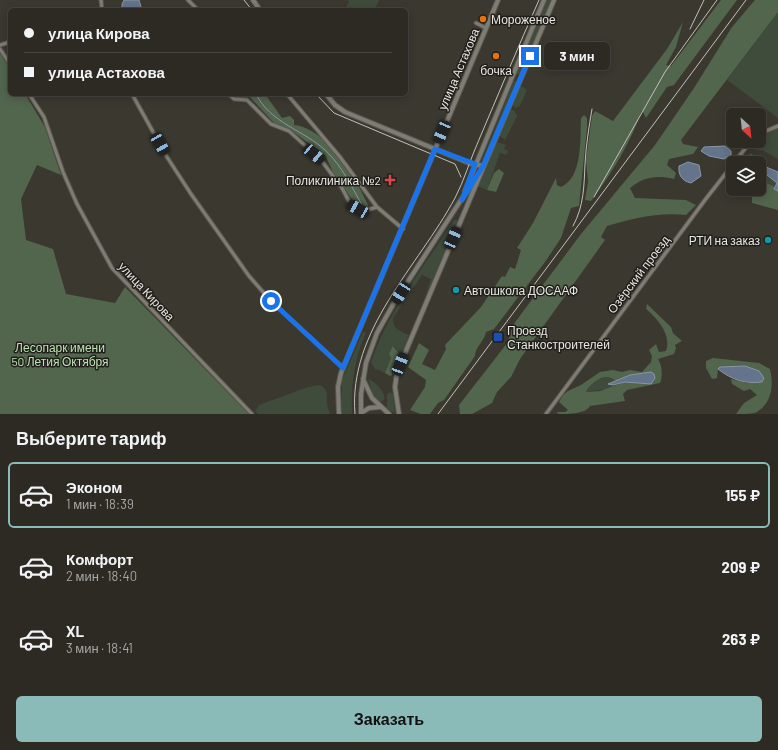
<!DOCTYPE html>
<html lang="ru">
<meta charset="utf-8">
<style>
body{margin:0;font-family:Barlow,sans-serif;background:#34322b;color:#f1f3f6;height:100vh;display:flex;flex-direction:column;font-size:15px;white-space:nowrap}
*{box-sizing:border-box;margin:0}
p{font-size:13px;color:#a6a7a6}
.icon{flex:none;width:22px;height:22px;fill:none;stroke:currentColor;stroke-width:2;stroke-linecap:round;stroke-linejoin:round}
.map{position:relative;height:414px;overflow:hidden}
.details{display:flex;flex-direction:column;background:#2c2a23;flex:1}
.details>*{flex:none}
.banner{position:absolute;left:8px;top:8px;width:400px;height:88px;border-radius:6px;box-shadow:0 2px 10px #0003,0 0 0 1px #484641;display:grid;align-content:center;height:88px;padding:0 16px;background:#2c2a23}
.needle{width:26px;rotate:153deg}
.fabs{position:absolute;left:726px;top:108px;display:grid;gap:8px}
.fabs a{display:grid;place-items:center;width:40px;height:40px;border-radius:6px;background:#2c2a23;box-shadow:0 2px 10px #0003,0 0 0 1px #484641;font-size:20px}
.end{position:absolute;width:18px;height:18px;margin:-9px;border:5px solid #1a73e8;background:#fff;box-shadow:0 0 0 2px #fff}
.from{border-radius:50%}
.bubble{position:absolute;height:28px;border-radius:6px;background:#2c2a23;box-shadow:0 2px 10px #0003,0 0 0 1px #484641;font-size:13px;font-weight:700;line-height:28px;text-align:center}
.car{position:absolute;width:12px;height:24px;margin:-12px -6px;border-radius:5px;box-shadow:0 0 3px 1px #0007;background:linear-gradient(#222 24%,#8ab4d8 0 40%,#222 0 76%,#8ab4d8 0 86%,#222 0)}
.banner b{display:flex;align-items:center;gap:14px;height:38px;font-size:15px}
.banner b+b{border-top:1px solid #484641}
.banner i{width:10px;height:10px;background:#f1f3f6}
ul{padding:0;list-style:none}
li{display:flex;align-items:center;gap:12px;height:66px;margin:0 8px 6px;padding:0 8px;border:2px solid transparent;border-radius:6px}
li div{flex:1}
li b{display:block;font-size:15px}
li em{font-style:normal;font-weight:700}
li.on{border-color:#8bbbb9}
li>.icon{width:36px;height:36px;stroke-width:1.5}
h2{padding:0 16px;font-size:18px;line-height:48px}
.cta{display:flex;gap:8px;margin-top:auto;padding:8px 16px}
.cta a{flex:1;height:46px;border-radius:6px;background:#8bbbb9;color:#111;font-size:16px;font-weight:700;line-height:46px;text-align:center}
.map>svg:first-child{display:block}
.green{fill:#3f4b3b}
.forest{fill:#52654d;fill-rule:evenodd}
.water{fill:#64748c;stroke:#8b96a5}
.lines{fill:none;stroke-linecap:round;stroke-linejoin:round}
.stream{stroke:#8b96a5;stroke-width:1}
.street-casing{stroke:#58574f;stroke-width:5}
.secondary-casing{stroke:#58574f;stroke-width:6}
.street{stroke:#7f7c73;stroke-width:3}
.secondary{stroke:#7f7c73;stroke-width:4}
.tram{stroke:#c2c0ba;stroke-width:1}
.rail{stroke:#c2c0ba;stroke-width:1}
.route{stroke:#1a73e8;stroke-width:5}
.food-dot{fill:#e8710a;stroke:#201f1b;stroke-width:1.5}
.health-dot{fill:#e0444e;stroke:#201f1b;stroke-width:1.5}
.culture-dot{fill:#0f9aa8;stroke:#201f1b;stroke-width:1.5}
.transit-dot{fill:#1a4fb4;stroke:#201f1b;stroke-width:1.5}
.labels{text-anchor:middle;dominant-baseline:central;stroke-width:3;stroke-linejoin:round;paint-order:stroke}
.poi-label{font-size:12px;fill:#e7e6e0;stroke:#201f1b;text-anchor:start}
.street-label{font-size:12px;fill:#e7e6e0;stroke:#201f1b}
.park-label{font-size:12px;fill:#bce1b3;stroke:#201f1b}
</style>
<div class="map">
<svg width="778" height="414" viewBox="0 0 778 414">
<rect width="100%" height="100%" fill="#3a382f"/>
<path class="green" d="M347,0H379L375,10H345L349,1Z
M547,0H552L520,74L517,75V72Z
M778,12V118L727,80Z
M514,81H516V84L483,162L481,163Z
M522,86L527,90L520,106L515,108L511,102L518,88Z
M509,110H514L517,116L505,140L499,135Z
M778,128V159L764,151L753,149L767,133Z
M495,143H500L506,145L504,149L508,151L506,155L500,153L487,190L477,186Z
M762,171L778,183L775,187L765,182L759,174Z
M454,220H457V223L424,300L431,279L422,275L393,318C392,329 401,331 409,335L401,356L394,346L389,354L391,358L385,373L377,369L376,371L371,363C386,314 426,264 454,220Z
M363,332L366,333C354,359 351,385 352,414H342V380Z
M609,377L616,381L609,384L613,385V388L586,392C590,383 600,377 609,377Z
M368,379C374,381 387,392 384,400L379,402L375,399Z
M320,385C330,390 326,395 327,404C328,408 329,411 330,414H258L255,411L259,405L308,387Z
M390,392L393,394L395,414L387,408V394Z"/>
<path class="forest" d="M721,0H737L674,85L667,87L646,118L642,110C630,144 612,173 591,201L585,200L588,182L586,160L592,116L595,111L613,121L667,49L683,22L676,47L666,65L671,66Z
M755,0H778V12L681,140L683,144L698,147L693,154L669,159L667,165L676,173L674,179C656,175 644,177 630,188L635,198L686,200L696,205L686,215C659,212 633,218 607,226L601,237L605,240L520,359L511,377L497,392L492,403L472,414H460L459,405L508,342L513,325L581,234L655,145L694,88L732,27Z
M0,53L10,69V94H25L45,127L61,175L37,165L21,199L26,240L53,249L66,294L115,303L125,287L249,414H0Z
M247,94H265L282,118L290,116L294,120V125C327,128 356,178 368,205L364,214L360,212L342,184L334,174L325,155L292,131L274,123Z
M584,115L587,118V128L579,206L571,208L561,238L545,262L494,329L486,332C484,342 475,347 475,356L444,400L438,403L430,414H421L410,410L425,387L426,380L408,367L419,343L429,350L422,364L435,370L446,349L445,345L481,307L502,276L505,277L510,267L515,269L521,250L517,248L533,223L556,178L557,185L561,187C583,177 580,139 581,118Z
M751,154C758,156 764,160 766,167L759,174L765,182L775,187L774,189L778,191V210L752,203V189H759V163H738L741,158Z
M499,169L504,173L496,192L487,190L494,173Z
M647,304L671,327L673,333L682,341L675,345L676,348L674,354L658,359C662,365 663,376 660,383L627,390L623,394L625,401L590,406C585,414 569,414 559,414L556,412H565L568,410L559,402L563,395L568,391L581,385L600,372L613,370L622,372L630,370L642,372L651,362L652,356L649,350L656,344L659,352L666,351C672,335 657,318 646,309ZM645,373L654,374L653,382H625L600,391L586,392C589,385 599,377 607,377C610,377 613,379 616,381L630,375Z
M393,346L401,356L392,375L390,376L385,373L391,358L389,354Z
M713,358L759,363L770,369C774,386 772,404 755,413C750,414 741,414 736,414L744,403L757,395L750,389L744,391L732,384L731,379L747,383L762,382L745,366L720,367L718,369L717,378L712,379L706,368V361Z"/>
<path class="water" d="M124,0H139L142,10H122V4Z
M725,146L731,151V155L724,159L709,156L701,151L704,147Z
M688,162L699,165L701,176L691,183C682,181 678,175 679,166Z
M766,167L778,172V191L774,189L777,183L762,171Z
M745,366L759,371L764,378L762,382C745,384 732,380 718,369L720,367Z
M651,372L654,374L655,378L651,384L625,382L613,385L608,384L630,375Z"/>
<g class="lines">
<path class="stream" d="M256,94C270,123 304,130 326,151C342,166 353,189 363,207"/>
<g class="street-casing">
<path id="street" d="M101,0L102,10
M188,0L198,10
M476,23L486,28
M0,45L10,42
M0,49L10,64
M29,94L44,117L63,172L77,204L112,268L252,414
M132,94L167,157L191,194L249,276L271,301L343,368
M229,94L234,99L247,100L271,124L289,131L321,160L342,188L351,205L358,209L367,210L377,207
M287,94L340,157L377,207L403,229
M759,134L778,126
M546,414L705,200L751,141"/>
</g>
<g class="secondary-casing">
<path id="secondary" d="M253,0L260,10
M326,94L335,105L345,112L469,163L483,166
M465,191L544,0
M363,379L372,398L389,414
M361,413L369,408L380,407
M339,414L338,387L341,373L498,0
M361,414V394L366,363L377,333L394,303L474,180
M399,414L395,387L397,372L554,0"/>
</g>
<use href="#street" class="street"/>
<use href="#secondary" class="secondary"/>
<path class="tram" d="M244,0L252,10
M316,94L334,113L455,164L461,177
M355,414C348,330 418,267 455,198C464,181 470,160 478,142C498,95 518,47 539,0"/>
<path class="rail" d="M690,29L704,0
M594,197L665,72L717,0
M573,226C584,206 584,186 585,164C586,145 589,127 592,109
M438,414L746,0"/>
</g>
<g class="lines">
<path class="route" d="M271,301L343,368L435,149L475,164L462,200L483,166L530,56"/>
</g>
<g class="food-dot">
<circle cx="483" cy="19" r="4"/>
<circle cx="496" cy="56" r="4"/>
</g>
<path class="health-dot" d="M388 174h4v4h4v4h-4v4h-4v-4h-4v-4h4z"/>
<g class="culture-dot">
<circle cx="768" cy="240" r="4"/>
<circle cx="456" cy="290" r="4"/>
</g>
<rect class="transit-dot" x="493" y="332" width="10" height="10" rx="2"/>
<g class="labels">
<g class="poi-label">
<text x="491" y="19">Мороженое</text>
<text x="496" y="70" text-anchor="middle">бочка</text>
<text x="381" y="180" text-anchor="end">Поликлиника №2</text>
<text x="760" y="240" text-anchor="end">РТИ на заказ</text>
<text x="464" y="290">Автошкола ДОСААФ</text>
<text x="507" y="330">Проезд<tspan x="507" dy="14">Станкостроителей</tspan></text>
</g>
<g class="street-label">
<text transform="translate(458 69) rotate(-67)">улица Астахова</text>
<text transform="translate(638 274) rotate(-53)">Озёрский проезд</text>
<text transform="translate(147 291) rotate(47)">улица Кирова</text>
</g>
<g class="park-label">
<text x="60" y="347">Лесопарк имени<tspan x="60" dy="14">50 Летия Октября</tspan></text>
</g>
</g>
</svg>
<div class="fabs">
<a><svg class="needle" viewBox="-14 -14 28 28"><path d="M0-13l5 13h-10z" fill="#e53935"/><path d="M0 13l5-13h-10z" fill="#a6a7a6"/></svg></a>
<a><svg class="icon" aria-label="layers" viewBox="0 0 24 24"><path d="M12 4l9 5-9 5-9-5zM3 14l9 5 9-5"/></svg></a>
</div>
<i class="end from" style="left:271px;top:301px"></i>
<i class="end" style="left:530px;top:56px"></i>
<div class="bubble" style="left:544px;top:42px;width:66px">3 мин</div>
<i class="car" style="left:442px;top:132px;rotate:203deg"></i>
<i class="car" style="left:160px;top:144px;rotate:150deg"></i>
<i class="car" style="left:314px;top:154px;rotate:130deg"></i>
<i class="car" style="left:358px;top:209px;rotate:300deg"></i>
<i class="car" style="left:453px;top:238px;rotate:24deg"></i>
<i class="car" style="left:401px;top:293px;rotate:213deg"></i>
<i class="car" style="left:400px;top:364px;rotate:21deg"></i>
<div class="banner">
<b><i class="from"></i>улица Кирова</b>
<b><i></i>улица Астахова</b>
</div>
</div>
<section class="details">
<h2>Выберите тариф</h2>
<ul>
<li class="on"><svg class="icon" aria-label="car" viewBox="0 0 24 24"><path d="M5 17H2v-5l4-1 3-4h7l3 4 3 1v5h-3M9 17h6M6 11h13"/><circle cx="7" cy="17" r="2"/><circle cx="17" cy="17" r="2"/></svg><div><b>Эконом</b><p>1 мин · 18:39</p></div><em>155 ₽</em></li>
<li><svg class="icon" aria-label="car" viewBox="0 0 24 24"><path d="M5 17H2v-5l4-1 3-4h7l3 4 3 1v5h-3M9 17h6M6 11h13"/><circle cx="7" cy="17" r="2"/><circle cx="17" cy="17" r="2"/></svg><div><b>Комфорт</b><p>2 мин · 18:40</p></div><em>209 ₽</em></li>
<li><svg class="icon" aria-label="car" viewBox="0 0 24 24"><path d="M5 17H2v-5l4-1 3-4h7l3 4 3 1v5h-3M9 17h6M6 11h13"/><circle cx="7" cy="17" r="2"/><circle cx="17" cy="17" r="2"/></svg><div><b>XL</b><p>3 мин · 18:41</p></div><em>263 ₽</em></li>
</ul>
<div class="cta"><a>Заказать</a></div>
</section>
